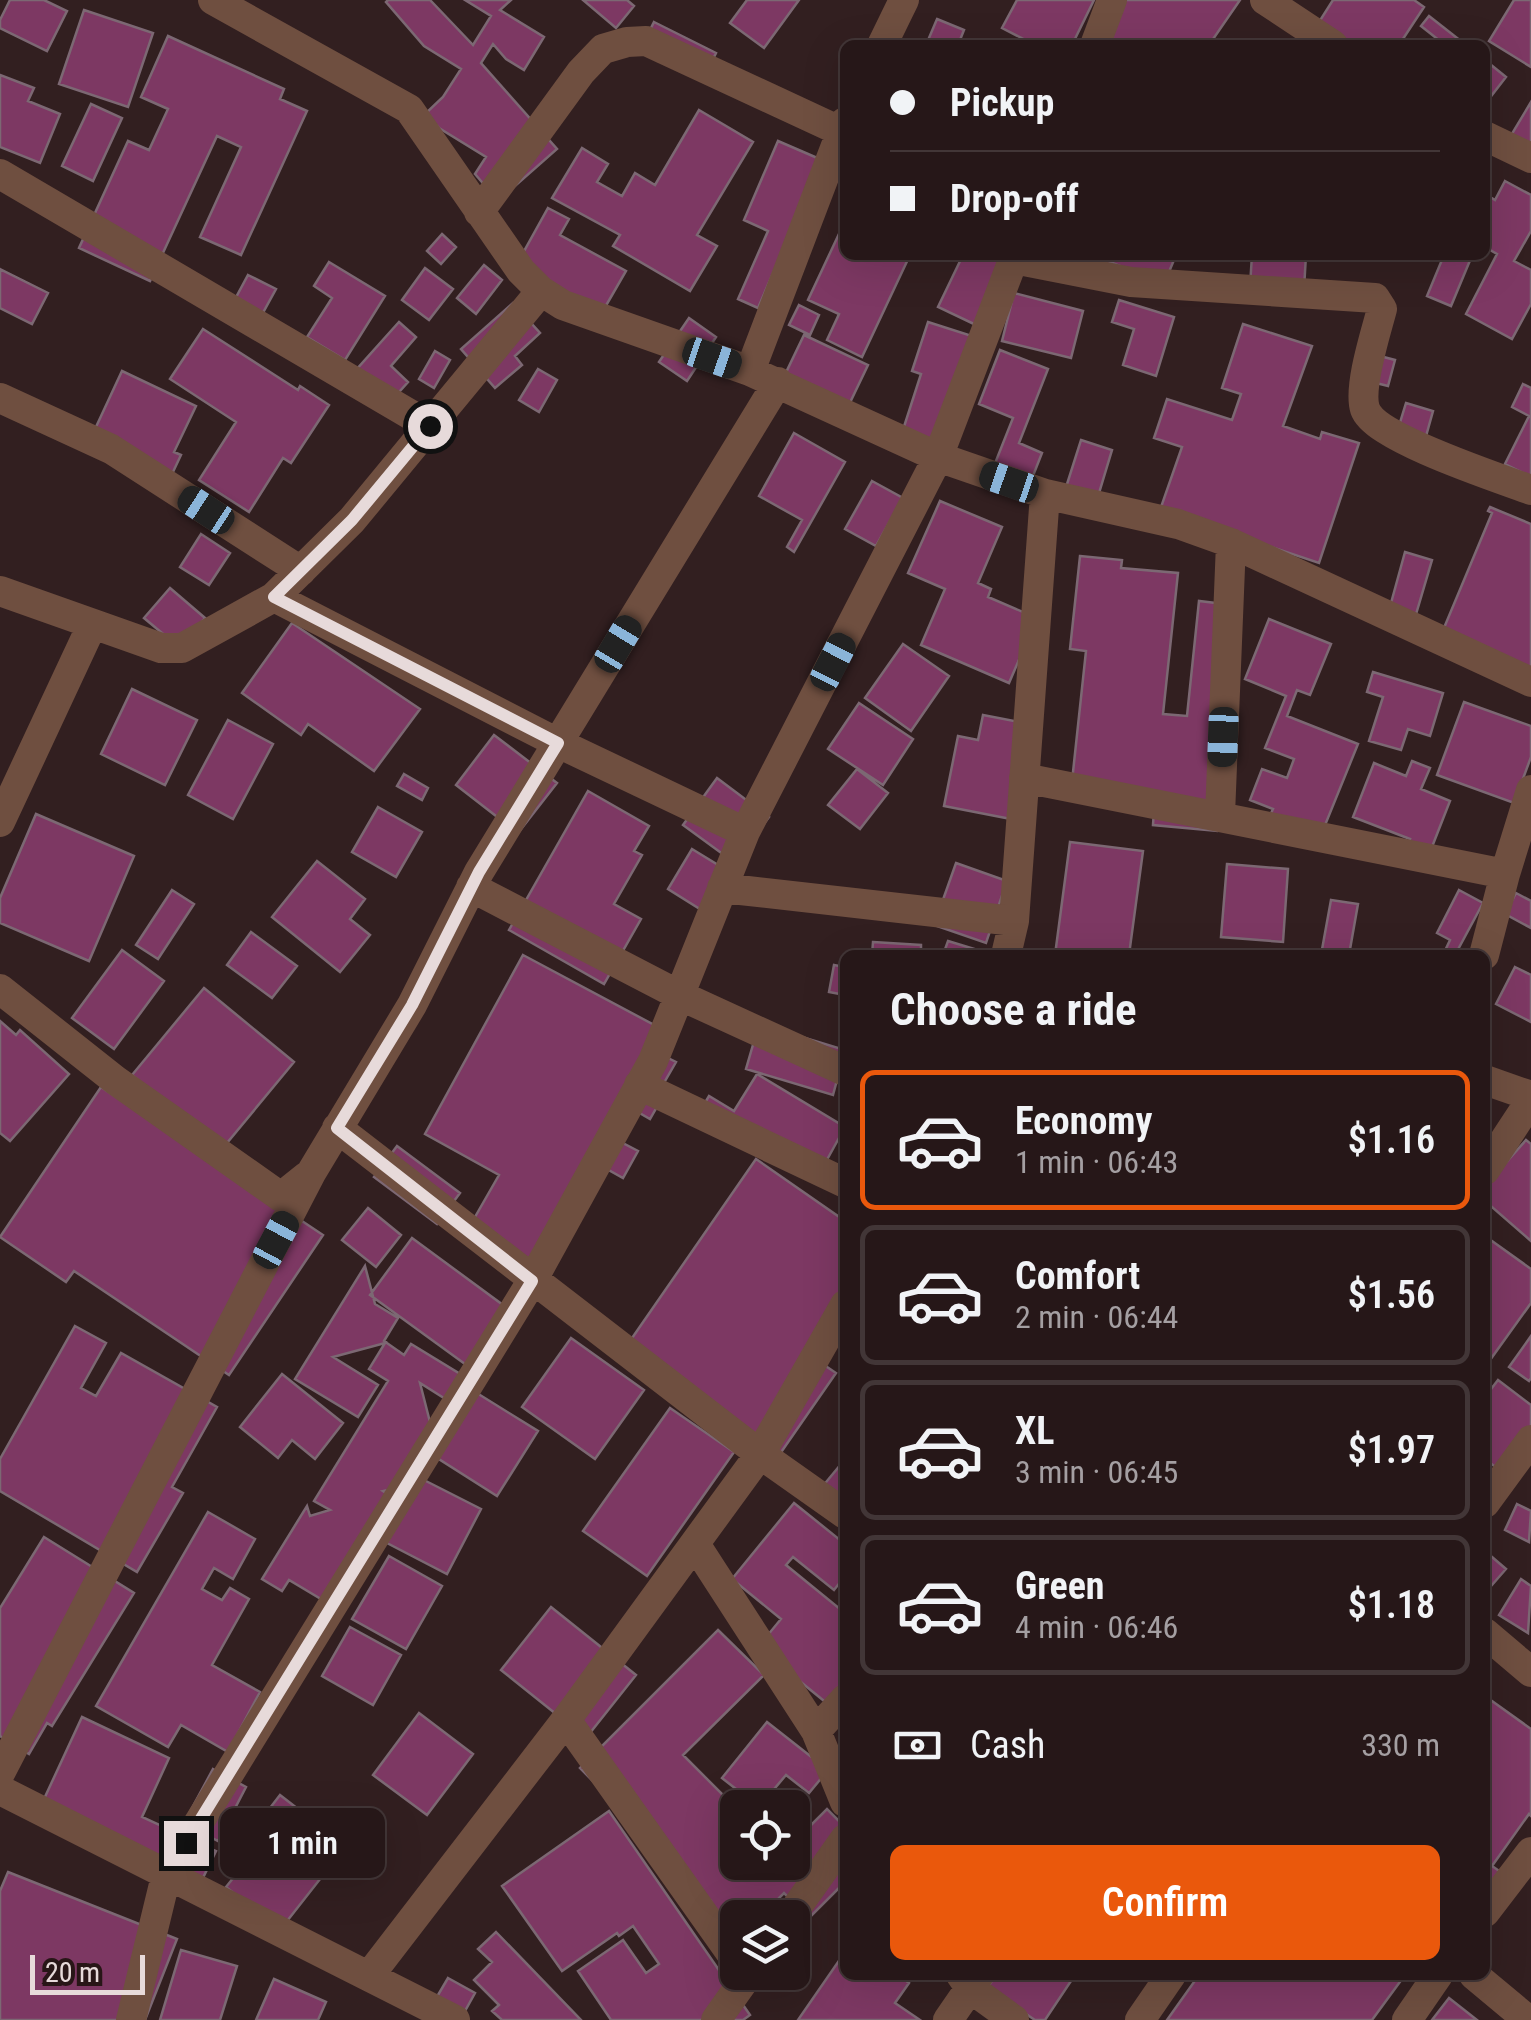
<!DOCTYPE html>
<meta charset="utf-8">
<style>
body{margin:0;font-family:"Roboto Condensed",sans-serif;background:#2e2021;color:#f1f3f6;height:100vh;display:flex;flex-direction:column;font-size:38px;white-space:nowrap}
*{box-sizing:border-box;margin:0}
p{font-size:32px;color:#a49fa2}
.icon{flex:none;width:55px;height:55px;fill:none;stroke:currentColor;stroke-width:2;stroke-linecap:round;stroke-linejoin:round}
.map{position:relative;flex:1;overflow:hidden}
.panel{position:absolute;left:840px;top:950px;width:650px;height:1030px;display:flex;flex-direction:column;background:#261718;border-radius:15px;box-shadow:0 10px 40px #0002,0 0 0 2px #423637}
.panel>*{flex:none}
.top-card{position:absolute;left:840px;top:40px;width:650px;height:220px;border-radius:15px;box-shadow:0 10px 40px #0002,0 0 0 2px #423637;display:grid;align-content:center;height:220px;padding:0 50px;background:#261718}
.tools{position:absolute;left:720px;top:1790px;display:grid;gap:20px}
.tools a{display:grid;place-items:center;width:90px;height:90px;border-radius:15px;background:#261718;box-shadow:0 10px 40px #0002,0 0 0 2px #423637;font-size:50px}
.scale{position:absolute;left:30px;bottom:25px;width:115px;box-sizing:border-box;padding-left:10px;border:5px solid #e7dada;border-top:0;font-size:28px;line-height:35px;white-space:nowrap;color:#e7dada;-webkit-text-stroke:8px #281617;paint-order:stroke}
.end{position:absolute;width:45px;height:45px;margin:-22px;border:12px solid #e7dada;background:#111;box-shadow:0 0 0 5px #111}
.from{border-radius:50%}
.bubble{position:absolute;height:70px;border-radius:15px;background:#261718;box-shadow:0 10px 40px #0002,0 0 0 2px #423637;font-size:32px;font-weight:600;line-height:70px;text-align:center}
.car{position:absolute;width:30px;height:60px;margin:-30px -15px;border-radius:12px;box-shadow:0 0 8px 2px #0007;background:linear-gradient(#222 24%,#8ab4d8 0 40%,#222 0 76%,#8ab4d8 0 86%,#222 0)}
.top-card b{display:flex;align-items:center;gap:35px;height:95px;font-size:38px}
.top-card b+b{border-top:2px solid #423637}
.top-card i{width:25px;height:25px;background:#f1f3f6}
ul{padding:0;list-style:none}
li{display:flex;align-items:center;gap:30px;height:140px;margin:0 20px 15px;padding:0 30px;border:5px solid #423637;border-radius:15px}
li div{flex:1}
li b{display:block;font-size:38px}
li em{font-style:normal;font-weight:600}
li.on{border-color:#ea580c}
li>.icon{width:90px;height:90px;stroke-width:1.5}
h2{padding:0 50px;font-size:45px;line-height:120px}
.pay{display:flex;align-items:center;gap:25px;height:110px;padding:0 50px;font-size:38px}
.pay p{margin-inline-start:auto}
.cta{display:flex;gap:20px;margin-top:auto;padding:20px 50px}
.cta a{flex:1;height:115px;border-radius:15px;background:#ea580c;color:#fff;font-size:40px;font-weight:600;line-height:115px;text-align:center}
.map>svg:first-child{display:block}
.building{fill:#7d3863;stroke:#7c6873;stroke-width:2.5}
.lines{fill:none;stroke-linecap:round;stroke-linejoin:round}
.minor{stroke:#6f4f40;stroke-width:30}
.route{stroke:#e7dada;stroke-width:12}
</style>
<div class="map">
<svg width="1531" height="2020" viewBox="0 0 1531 2020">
<rect width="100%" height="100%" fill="#321f20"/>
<path class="building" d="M10,0H44L67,11L47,51L0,28V20Z
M388,0H430L473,45L491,16L465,0H511L500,10L544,37L524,70L506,59L493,44L481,63L557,149L498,201L475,174L486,157L439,128L426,113L443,97L461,69L424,46L386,2Z
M583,0H627L634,6L616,28Z
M747,0H799L764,48L730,23Z
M1017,0H1094L1072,45H1035L1002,28Z
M1125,0H1240L1209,45H1095Z
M1333,0H1414L1424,7L1399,45H1331L1312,33Z
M1514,0H1531V67L1489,41Z
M84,10L153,33L128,107L59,84Z
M1429,16L1466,45H1445L1421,26Z
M937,19L964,30L958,45H926Z
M654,22L716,53L702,81L640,50Z
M168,36L284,89L280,99L307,111L241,255L200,237L241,147L217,136L150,281L79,248L128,141L149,150L168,109L141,97Z
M1485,60L1506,77L1485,104Z
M0,75L34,88L28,101L60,114L40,163L0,147Z
M1531,102V163L1504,147Z
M91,104L122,118L93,181L62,166Z
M699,110L753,142L697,235L717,246L690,291L613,246L620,235L552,198L582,148L608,164L597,182L622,196L635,173L655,185Z
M778,141L822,160L758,308L738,299L768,231L744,220Z
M1505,181L1531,195V231L1514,261L1531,270V304L1512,339L1466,314L1497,254L1485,247V206L1490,197L1495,200Z
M548,208L569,219L560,235L626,271L600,316L513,271Z
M845,221V255H910L862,357L827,340L839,314L808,300Z
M442,234L456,247L441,264L427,251Z
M963,255H1010L976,325L938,307Z
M1036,255H1176L1164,284L1110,262L1102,282Z
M1252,255H1306L1304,289L1250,286Z
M1444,255L1471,258L1451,306L1427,296Z
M329,262L385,296L345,360L307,337L332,298L314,286Z
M484,265L502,280L476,314L457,298Z
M425,268L453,289L429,320L402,300Z
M0,269L48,293L32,324L0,308Z
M248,275L276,289L253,331L226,316Z
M1014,293L1083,311L1071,358L1002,341Z
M1119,300L1174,317L1156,376L1123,365L1134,329L1112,322Z
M513,303L540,333L515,356L522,365L495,388L461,349Z
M799,305L819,315L810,335L789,325Z
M689,318L716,337L687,381L659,362Z
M399,322L416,337L391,366L408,382L391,401L356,370Z
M928,322L972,336L935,447L901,436L921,374L912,371Z
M1243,324L1312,346L1283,426L1320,439L1322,432L1359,443L1319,563L1160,510L1182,447L1154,438L1167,399L1232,420L1241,394L1222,388Z
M203,329L298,390L300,386L329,405L291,463L283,458L249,512L199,480L236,422L170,379Z
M804,335L868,365L844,415L780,385Z
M1000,350L1048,369L1019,443L1042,453L1027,491L990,476L1013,418L979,404Z
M435,351L450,360L434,388L419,379Z
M1376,355L1395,360L1388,386L1368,381Z
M538,369L557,380L539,412L519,400Z
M122,371L196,406L174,452L181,455L165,489L89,442Z
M1523,384L1531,388V477L1505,464L1529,416L1512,407Z
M1406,403L1433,411L1423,447L1395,439Z
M794,433L845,462L794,552L787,547L802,520L759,496Z
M1081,440L1112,450L1093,513L1061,503Z
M872,481L903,498L876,546L845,529Z
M940,501L1002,527L978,583L991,589L988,597L1037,618L1009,683L921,645L945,589L908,573Z
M1490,507L1531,524V673L1441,635L1492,513L1488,511Z
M201,534L230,553L209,585L180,567Z
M1405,552L1432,560L1414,621L1388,614Z
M1080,556L1122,560L1121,568L1178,573L1163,714L1187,716L1199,601L1241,606L1217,831L1153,825L1154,809L1070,800L1086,651L1070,649Z
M170,588L205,618L180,648L144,618Z
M1269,619L1331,644L1310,695L1297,690L1287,716L1358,744L1319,840L1268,820L1273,809L1250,800L1262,769L1287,778L1294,759L1265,748L1286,696L1245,679Z
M292,623L420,709L374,771L308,724L301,735L242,693Z
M903,644L949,676L911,731L865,698Z
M1373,672L1443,693L1430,736L1408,729L1401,750L1369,741L1383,697L1367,692Z
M132,689L197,720L165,785L101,754Z
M1464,702L1531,726V757L1514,803L1437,775Z
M859,703L913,739L883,785L828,749Z
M983,715L1035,725L1016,820L944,806L958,736L978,740Z
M228,720L273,744L233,819L188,795Z
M494,735L557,783L518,833L456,785Z
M1412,761L1430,768L1421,789L1450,801L1430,852L1408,843L1410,839L1353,817L1374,763L1406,776Z
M857,769L888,793L860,829L828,805Z
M404,774L428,788L422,800L397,786Z
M717,778L769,817L735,863L683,825Z
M588,791L649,826L634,851L642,855L614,904L641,919L604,984L509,930Z
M378,807L422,832L396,877L352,852Z
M36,814L134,856L89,961L0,923V898Z
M1070,842L1143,851L1129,955H1055Z
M692,849L736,876L711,916L668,889Z
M317,861L365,899L350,919L370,935L340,972L272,917Z
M956,863L1007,881L986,943L934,925Z
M1227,864L1288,869L1283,942L1221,937Z
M172,890L194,904L158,959L136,945Z
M1459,890L1483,903L1455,955H1443L1450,940L1437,933Z
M1516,893L1531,901V928L1505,914Z
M1331,900L1358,904L1349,955H1321Z
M251,932L297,966L272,998L227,965Z
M948,941L994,955H943Z
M873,942L921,945V955H872Z
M122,950L164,981L114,1049L72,1018Z
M523,955L673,1035L662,1055L676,1062L657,1095L662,1098L650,1119L636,1111L619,1141L638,1151L623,1178L596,1163L547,1284L463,1238L499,1175L425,1134Z
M834,965L845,967V995L829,992Z
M1515,967L1531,975V1022L1496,1004Z
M204,988L294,1062L222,1149L132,1075Z
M0,1021L16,1035L20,1030L69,1074L10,1141L0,1133Z
M759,1024L845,1050L833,1095L746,1069Z
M757,1074L845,1127L818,1176L703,1106L709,1096L734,1111Z
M101,1087L323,1235L229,1375L74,1271L66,1282L0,1237Z
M1526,1140L1531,1144V1241L1485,1201V1186Z
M397,1146L460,1193L437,1224L374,1177Z
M756,1159L845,1221V1325L811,1356L836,1373L775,1461L621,1354Z
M368,1208L401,1235L376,1267L342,1240Z
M1485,1236L1531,1269V1303L1485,1367Z
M412,1238L518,1316L476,1372L370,1295Z
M365,1266L375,1304L398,1318L384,1341L404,1355L411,1344L470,1380L455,1405L420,1383L431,1426L393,1489L383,1491L399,1501L341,1611L289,1580L282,1591L262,1579L307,1506L310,1516L330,1510L314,1501L388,1381L369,1369L385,1343L333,1357L378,1385L358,1417L295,1379Z
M75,1326L106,1343L81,1388L96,1396L121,1353L217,1407L172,1487L183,1493L137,1572L0,1491V1459Z
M1531,1336V1378L1529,1381L1509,1367Z
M571,1338L644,1390L595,1459L522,1407Z
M282,1374L343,1423L315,1459L292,1440L278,1458L240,1427Z
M1498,1380L1531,1405V1427L1498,1469L1485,1459V1397Z
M472,1390L538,1431L497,1496L431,1454Z
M670,1408L734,1452L647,1576L583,1531Z
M842,1463L845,1465V1506L822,1487Z
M420,1478L481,1509L447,1574L387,1543Z
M794,1503L845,1544V1576L834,1590L793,1557L786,1565L845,1613V1718L758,1647L781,1619L732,1579Z
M1517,1504L1531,1511L1529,1542L1505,1530Z
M208,1512L255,1539L233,1579L214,1568L202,1589L222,1600L230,1588L249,1599L212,1665L260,1692L228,1752L181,1725L168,1747L96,1706Z
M44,1537L134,1593L52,1726L47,1723L29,1754L0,1736V1608Z
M1485,1551L1506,1569L1485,1593Z
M389,1556L442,1586L406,1649L352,1619Z
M1521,1579L1531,1586L1528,1633L1499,1615Z
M551,1607L636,1675L586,1738L501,1670Z
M350,1627L401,1655L373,1705L322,1676Z
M718,1630L764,1675L683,1755L738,1810V1862H792V1844L827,1809L845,1827V1882L809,1918L784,1893L773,1904L787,1918H738V1960L711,1901L580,1768Z
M1485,1696L1531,1729V1816L1529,1814L1492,1866L1505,1875L1485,1903Z
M419,1713L473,1754L427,1815L373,1775Z
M82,1717L169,1758L142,1817L216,1851L199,1886L38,1812Z
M767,1722L828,1770L809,1793L786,1775L759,1807L722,1778Z
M213,1769L246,1787L218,1841L184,1823Z
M280,1795L346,1846L280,1930L226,1887L258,1847L247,1838Z
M609,1811L750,2015L743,2020H611L578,1971L623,1940L646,1973L659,1964L633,1926L619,1936L617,1933L562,1971L502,1886Z
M8,1872L177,1939L145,2020H0V1891Z
M792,1923L810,1941L792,1959Z
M496,1932L581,2020H502L492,2011L499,2005L474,1980L492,1962L478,1949Z
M181,1950L237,1966L220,2020H160Z
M845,1952V1975H898L909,1983L895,2003L920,2020H798Z
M996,1975H1075L1045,2020H1035L987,1988Z
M1199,1975H1405L1372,2020H1167Z
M448,1978L475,1993L460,2020L428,2012Z
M274,1979L326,2002L318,2020H256Z
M1449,1998L1477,2020H1432Z"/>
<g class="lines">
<path class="minor" d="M213,0L409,109L521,271L541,291L563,305L750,371L938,457L1045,494L1178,524L1231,543L1531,682
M1265,0L1333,45
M882,45L904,0
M1095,45L1112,0
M1485,136L1531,158
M0,174L430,426
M479,212L581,72L603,49L627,42L646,41L840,131
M1014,259L1131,282L1375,298L1382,309C1376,332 1358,387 1365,409C1375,438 1499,478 1531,490
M750,371L845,122
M0,398L111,449L301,571
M0,591L161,648H182L274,597L352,520L541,291
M274,597L558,743L745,832
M1024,778L1505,874L1484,955
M1220,815L1231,543
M0,822L92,625
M1505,874L1531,790
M471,887L681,996L845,1071
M722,888L1014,921
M1006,955L1014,921L1045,494
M0,989L115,1080L281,1197L306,1177
M1485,1080L1531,1096
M639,1085L845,1183
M337,1128L760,1454L845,1514
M1485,1170L1531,1100
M1485,1503L1531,1440
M695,1544L816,1731L845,1802
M1485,1633L1531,1672
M566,1720L738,1963
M816,1731L845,1699
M0,1773L311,1173L412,1005L479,872L778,382
M0,1790L455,2020
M1485,1912L1531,1852
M789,1918L845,1839
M961,1975L970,1988L1014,2020
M1474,1975L1528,2020
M369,1976L566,1720L760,1454L845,1305
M131,2020L166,1876L532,1281L653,1061L745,832L938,457L1015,255
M716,2020L750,1972
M948,2020L979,1975
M1140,2020L1171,1975
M1407,2020L1438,1975"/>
</g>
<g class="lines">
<path class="route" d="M186,1843L532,1281L337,1128L412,1005L479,872L558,743L274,597L352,520L430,426"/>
</g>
</svg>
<div class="tools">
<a><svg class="icon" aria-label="locate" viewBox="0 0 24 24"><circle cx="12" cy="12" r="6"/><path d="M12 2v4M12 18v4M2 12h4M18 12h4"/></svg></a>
<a><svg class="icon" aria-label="layers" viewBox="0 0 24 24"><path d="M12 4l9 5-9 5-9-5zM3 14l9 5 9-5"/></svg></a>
</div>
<div class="scale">20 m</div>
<i class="end from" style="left:430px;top:426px"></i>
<i class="end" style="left:186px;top:1843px"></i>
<div class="bubble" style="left:220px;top:1808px;width:165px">1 min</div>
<i class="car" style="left:712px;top:358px;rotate:109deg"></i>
<i class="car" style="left:1009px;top:482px;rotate:289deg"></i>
<i class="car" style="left:206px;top:510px;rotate:303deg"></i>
<i class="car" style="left:618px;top:644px;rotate:31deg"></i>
<i class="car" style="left:833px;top:662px;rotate:27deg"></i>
<i class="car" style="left:1223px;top:737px;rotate:182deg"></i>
<i class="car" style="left:276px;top:1240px;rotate:28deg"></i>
<div class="top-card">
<b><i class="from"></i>Pickup</b>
<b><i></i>Drop-off</b>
</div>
<section class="panel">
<h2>Choose a ride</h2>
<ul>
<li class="on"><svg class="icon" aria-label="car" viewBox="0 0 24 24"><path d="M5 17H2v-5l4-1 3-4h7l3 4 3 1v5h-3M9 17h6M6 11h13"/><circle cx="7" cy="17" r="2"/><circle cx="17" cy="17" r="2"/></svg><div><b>Economy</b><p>1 min · 06:43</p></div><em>$1.16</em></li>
<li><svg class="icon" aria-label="car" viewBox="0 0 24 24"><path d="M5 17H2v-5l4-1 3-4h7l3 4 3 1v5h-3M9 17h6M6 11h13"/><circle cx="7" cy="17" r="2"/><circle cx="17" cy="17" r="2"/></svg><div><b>Comfort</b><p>2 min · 06:44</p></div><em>$1.56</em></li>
<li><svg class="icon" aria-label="car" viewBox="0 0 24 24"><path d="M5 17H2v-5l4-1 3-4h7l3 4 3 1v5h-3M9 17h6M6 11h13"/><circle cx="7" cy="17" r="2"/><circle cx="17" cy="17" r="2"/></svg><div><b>XL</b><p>3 min · 06:45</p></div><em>$1.97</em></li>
<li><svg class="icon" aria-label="car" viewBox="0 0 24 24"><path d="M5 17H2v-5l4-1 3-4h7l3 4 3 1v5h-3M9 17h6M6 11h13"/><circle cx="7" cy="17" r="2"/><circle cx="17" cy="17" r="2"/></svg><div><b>Green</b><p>4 min · 06:46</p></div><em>$1.18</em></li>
</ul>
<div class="pay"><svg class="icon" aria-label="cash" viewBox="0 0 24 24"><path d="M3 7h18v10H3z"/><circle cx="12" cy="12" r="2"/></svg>Cash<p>330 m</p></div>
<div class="cta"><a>Confirm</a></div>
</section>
</div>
